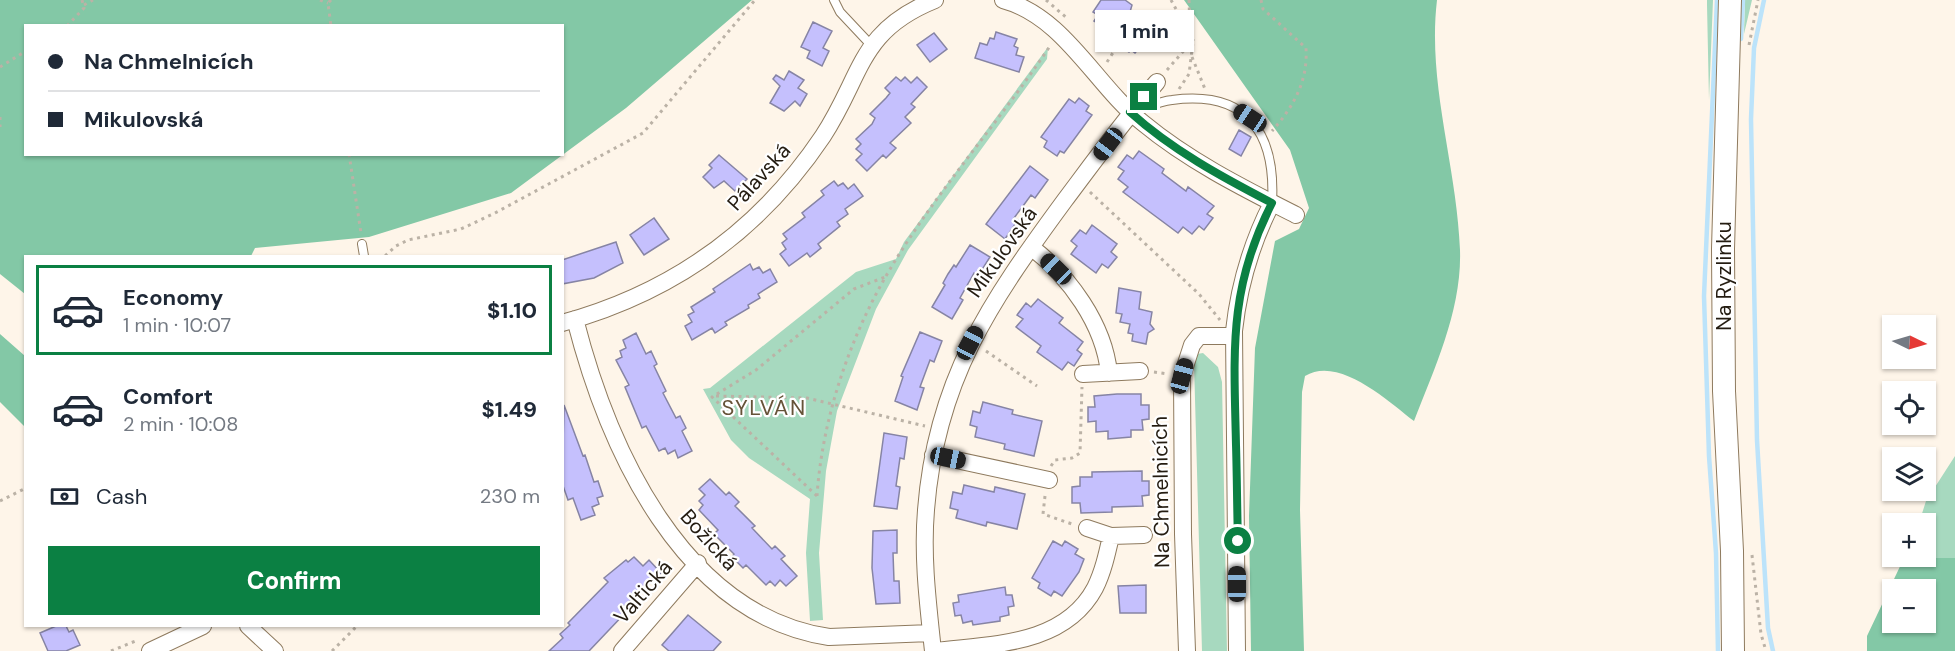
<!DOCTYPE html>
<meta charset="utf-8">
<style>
body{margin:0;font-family:"DM Sans",sans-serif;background:#f6f6f7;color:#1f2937;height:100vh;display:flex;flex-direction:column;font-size:22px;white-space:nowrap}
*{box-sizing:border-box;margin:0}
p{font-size:20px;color:#747a83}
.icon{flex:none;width:33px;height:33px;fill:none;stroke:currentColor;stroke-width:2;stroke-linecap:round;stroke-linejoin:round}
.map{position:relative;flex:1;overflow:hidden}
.panel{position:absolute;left:24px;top:255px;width:540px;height:372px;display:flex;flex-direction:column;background:#fff;border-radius:0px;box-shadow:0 2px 4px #0004}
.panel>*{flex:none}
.banner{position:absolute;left:24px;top:24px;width:540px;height:132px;border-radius:0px;box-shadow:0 2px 4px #0004;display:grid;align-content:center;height:132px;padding:0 24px;background:#fff}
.needle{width:39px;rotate:95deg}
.fabs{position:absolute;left:1882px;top:315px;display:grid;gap:12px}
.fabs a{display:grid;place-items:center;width:54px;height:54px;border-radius:0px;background:#fff;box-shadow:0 2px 4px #0004;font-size:30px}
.end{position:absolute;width:27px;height:27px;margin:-14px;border:8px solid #0b8043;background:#fff;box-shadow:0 0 0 3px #fff}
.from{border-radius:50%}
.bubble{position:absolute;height:42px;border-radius:0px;background:#fff;box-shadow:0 2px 4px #0004;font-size:20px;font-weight:800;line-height:42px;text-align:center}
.car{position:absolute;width:18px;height:36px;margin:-18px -9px;border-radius:8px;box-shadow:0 0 4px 2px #0007;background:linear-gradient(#222 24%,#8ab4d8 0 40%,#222 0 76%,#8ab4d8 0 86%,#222 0)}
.banner b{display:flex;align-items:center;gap:21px;height:57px;font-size:22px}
.banner b+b{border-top:2px solid #e0e1e3}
.banner i{width:15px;height:15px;background:#1f2937}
ul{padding:10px 0 0;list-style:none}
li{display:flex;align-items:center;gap:18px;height:90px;margin:0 12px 9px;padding:0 12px;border:3px solid transparent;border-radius:0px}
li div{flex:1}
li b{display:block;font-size:22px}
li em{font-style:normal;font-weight:800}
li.current{border-color:#0b8043}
li>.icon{width:54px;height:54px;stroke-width:1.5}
.pay{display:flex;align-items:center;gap:15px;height:66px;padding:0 24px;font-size:22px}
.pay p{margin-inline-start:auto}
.action{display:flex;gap:12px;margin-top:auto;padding:12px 24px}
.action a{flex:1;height:69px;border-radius:0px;background:#0b8043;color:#fff;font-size:24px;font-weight:800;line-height:69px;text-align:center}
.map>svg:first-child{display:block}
.green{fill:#a7d9bf}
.forest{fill:#83c8a6;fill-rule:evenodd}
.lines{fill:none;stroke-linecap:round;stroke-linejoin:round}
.stream{stroke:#bce3fa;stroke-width:4.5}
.building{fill:#c5c0fd;stroke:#8684a4;stroke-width:1.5}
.lane-casing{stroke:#8e7a5e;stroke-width:10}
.street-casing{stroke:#8e7a5e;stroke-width:18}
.secondary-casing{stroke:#8e7a5e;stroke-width:24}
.path{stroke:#bbb2a6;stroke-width:3;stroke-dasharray:3 4.5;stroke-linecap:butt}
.lane{stroke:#fff;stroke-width:8}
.street{stroke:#fff;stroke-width:16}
.secondary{stroke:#fff;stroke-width:22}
.route{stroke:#0b8043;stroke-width:8}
.labels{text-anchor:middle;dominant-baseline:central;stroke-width:4.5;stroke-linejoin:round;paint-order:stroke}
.street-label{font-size:21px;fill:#241c11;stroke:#fff}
.neighbourhood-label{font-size:22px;letter-spacing:1.5px;fill:#665338;stroke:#fff}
</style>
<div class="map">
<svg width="1955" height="651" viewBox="0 0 1955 651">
<rect width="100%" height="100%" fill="#fef5e9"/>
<path class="green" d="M1707,0H1713L1709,100L1707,5Z
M1745,0H1752L1744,34Z
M1048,47L1047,59L908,250L876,309L837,411L826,471L819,553L823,620L810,621L806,553L810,499L749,458L731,440L703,389L710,388L856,272L896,259L904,242Z
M1203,353L1218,367L1222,382L1227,651H1202L1194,363L1197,354Z
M1955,456V558H1904L1926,556V524L1919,523L1926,501Z"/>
<path class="forest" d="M0,0H752L626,108L511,193L369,237L255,248L251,256H26L25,294L0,274ZM26,26H562V154H26Z
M1184,0H1437C1427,84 1457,166 1460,250C1462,309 1435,367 1414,421C1389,402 1339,355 1305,376L1302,392L1300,510L1304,651H1251L1249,516L1255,348L1275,241L1299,229L1309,208L1290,150Z
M0,334L25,356V427L0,402Z
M1904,558H1955V651H1867V636ZM1893,590H1926V622H1893Z"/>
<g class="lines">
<path class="stream" d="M1717,0L1704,296L1709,456L1716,553L1718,651
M1764,0L1754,48L1751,119L1757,440L1768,628L1773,651
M1741,39L1743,0"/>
</g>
<path class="building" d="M1101,0H1125L1132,5L1130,12L1152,29L1150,32L1157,37L1148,51L1141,46L1135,53L1131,50L1129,52L1115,43L1112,37L1114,34L1094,21L1098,15L1093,12Z
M813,22L832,31L823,48L829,51L822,66L807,58L810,51L801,47Z
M996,32L1017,39L1014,46L1018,48L1016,55L1024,57L1019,72L975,58L980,43L987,45L990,38L994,39Z
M934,33L947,49L930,62L917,45Z
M789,71L804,80L798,88L807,94L800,106L795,101L784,111L770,103L780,86L773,79L776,75L784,80Z
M896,77L901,81L905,77L911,83L917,77L927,87L911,104L915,107L905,117L911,123L890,143L896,148L886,158L883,155L867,171L856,160L862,154L856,149L861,144L856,139L872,124L875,118L870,114L886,98L890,93L885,88Z
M1079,98L1089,106L1086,111L1092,115L1064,153L1060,151L1057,156L1044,147L1047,141L1041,137L1069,99L1075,103Z
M1239,130L1251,137L1241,156L1229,149Z
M1139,151L1164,169L1162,173L1186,191L1188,187L1214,206L1207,214L1213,218L1204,230L1199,226L1192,234L1183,227L1178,233L1123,192L1128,187L1118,179L1124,171L1118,167L1127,155L1133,159Z
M719,155L747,179L735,191L724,181L714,188L703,177L712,168L709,165Z
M1030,166L1048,180L1035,198L1031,195L1023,206L1014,218L1018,220L1005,239L986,224Z
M834,181L838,186L843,183L848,189L854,184L863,196L845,209L848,214L837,222L840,226L818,244L821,248L810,257L807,253L789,266L780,254L786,249L782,243L787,239L783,234L805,217L802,213L824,195L821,191Z
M654,218L669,239L644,255L630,235Z
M1092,225L1117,244L1111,252L1117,257L1108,268L1102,264L1096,273L1071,254L1077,246L1071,241L1080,230L1086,234Z
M616,242L623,263L594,278L562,284V260Z
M970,245L990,257L978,276L974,273L960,298L963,300L952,319L932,307L945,285L943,283L948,274L954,265L956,267Z
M750,264L753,270L759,267L763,273L770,269L777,282L758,294L760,298L748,305L749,308L725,322L727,325L715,333L712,328L692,340L685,326L692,322L688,315L694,312L691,307L715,292L713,289Z
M1119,288L1141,292L1139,309L1152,312L1150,324L1154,329L1148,333L1146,344L1132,341L1133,334L1128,333L1130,324L1120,322L1122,314L1116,313Z
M1038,299L1063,318L1059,323L1083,342L1077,350L1082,354L1074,366L1068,362L1062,370L1037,352L1041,346L1016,327L1023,319L1017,315L1026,303L1031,307Z
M920,332L942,341L934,362L930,360L920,387L924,388L917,410L895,401L903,377L901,376Z
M636,333L646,354L651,351L657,364L654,366L666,391L663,393L676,418L680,416L686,428L682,431L692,451L678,458L675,450L668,454L665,448L659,451L646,426L642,428L625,387L629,385L616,360L622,357L620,351L626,348L623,340Z
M1117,394H1141V405H1149V419L1142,420L1143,430H1131V437L1108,439V431L1096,432V421L1088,422V407H1095L1094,396Z
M983,402L1013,410L1012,414L1042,421L1034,456L1004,449L1005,444L975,437L977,427L970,425L973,411L980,413Z
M564,405L583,456L585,455L594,482L598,481L603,496L597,498L599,504L592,507L595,515L581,520L573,498L568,500L562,483Z
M884,433L907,437L904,459L900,458L896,486L900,487L897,509L874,506Z
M1142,471V481H1149V495L1142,496L1143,506L1112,507V512L1081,513L1080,503H1072V487L1080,486V477H1092V472Z
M710,479L726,495L729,492L739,502L735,506L755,526L752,528L772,549L775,546L785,556L781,559L797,576L786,586L780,580L775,586L770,581L766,585L746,565L743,568L732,557L734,554L714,534L718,530L699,510L703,505L699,501L705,495L699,489Z
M964,485L994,492L995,487L1025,494L1017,529L987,522L986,526L956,518L958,510L950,508L953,492L962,494Z
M897,530V553H893L894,581H899L900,603L876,604L872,568L873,531Z
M1053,541L1062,546L1065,541L1078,549L1075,554L1084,559L1079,572L1062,596L1054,591L1051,596L1038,588L1040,583L1032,578Z
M634,557L643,566L649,560L661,573L623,607L627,611L589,651H549L563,638L560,634L570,625L568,623L608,582L604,578L626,560L628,562Z
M1146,585V613H1120L1118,586Z
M1005,587L1006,595H1012L1014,606L1008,607L1009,615L1000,617V621L973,625L972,621L963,623L961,615L955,616L953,603L959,602L958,595Z
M688,615L721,642L713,651H669L662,645Z
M56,626H66L69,632L73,630L80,645L66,651H48L40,633Z"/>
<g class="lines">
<g class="lane-casing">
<path id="lane" d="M834,0L840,12L871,45
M1137,111C1148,107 1160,101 1172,100C1248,90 1276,134 1272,203
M362,244L364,256"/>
</g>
<g class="street-casing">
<path id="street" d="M1003,0C1065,17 1095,85 1143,123C1189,161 1243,188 1296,215
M1031,247C1069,276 1104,324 1109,373
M575,319C608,448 682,615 829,637L931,633
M562,323C672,293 760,230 823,136C863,75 858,31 935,0
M1083,374L1140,371
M933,455L1049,480
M1087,528L1111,536L1144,535
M248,626L275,651
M150,651L203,626
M622,651L698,563
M933,651C928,604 922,557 926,510C936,380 990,302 1065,200C1095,160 1124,120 1157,82
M935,651C991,644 1064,646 1095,588C1103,572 1107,554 1111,536
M1187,651L1183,534L1182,376L1192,345L1199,336H1234
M1237,651L1234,331C1239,285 1251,244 1272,203"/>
</g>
<g class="secondary-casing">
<path id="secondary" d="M1730,0L1723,249L1724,391L1732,551L1733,651"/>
</g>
<path class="path" d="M320,0L328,3
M331,0L328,3L331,26
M1046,0L1068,19
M1189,0L1190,31
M1261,0L1263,9L1306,48C1308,81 1294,106 1272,131
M84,5L93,0
M67,26L84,8L82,0
M1749,45L1758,0
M1192,57L1205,89
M1107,62L1118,45
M0,67L26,51
M1167,70L1193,40L1171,0
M1179,89L1189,74L1193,42
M0,117V127
M349,154L361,233
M1090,192L1199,294L1220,320
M385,256L396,246L408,240L461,229L495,213L643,133L755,0
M986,351L1037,386
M1154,372L1168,374
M716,396L807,398L925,426
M1051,466L1055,460L1072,458L1080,453L1082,387
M817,496C822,421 848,342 886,276C933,195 998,124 1050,46
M817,496L712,397L756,370L854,289L885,277
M1045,496L1043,514L1072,524
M0,501L26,488
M1752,555L1761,634L1766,651
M111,651L138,640
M332,651L357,626"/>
<use href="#lane" class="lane"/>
<use href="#street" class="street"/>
<use href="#secondary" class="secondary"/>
</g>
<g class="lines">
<path class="route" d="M1144,97L1130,112C1172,150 1222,177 1272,203C1228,289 1234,352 1236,445C1237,477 1237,509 1238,541"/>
</g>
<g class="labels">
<g class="street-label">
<text transform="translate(759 177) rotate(-48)">Pálavská</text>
<text transform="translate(1002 252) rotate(-55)">Mikulovská</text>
<text transform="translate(1724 276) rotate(-90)">Na Ryzlinku</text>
<text transform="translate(1161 492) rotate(-91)">Na Chmelnicích</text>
<text transform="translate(709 540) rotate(48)">Božická</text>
<text transform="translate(643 592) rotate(-49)">Valtická</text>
</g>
<g class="neighbourhood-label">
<text x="764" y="407">SYLVÁN</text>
</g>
</g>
</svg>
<div class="fabs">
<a><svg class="needle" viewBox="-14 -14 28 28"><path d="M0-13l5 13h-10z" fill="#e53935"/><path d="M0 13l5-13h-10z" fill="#747a83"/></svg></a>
<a><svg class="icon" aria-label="locate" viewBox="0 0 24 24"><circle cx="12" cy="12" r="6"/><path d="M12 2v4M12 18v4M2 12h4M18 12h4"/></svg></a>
<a><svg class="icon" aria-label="layers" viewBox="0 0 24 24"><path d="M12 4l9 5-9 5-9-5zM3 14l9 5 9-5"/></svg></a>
<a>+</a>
<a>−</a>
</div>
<i class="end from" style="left:1238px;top:541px"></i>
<i class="end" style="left:1144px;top:97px"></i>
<div class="bubble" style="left:1095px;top:10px;width:99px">1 min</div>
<i class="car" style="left:1250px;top:118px;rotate:303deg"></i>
<i class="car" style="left:1108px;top:144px;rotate:217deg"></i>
<i class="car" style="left:1056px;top:269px;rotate:314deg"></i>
<i class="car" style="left:970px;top:343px;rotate:28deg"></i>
<i class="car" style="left:1182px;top:376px;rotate:15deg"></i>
<i class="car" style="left:948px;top:458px;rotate:102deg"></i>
<i class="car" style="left:1237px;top:584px;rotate:0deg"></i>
<div class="banner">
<b><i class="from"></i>Na Chmelnicích</b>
<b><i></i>Mikulovská</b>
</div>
<section class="panel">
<ul>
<li class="current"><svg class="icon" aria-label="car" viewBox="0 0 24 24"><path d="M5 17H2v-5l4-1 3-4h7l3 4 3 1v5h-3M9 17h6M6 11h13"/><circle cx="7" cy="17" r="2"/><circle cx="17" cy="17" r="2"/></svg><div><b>Economy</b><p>1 min · 10:07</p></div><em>$1.10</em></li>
<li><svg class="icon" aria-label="car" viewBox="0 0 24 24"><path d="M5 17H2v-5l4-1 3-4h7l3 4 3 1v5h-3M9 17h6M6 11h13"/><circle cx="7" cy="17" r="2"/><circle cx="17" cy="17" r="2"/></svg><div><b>Comfort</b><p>2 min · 10:08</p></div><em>$1.49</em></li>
</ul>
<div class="pay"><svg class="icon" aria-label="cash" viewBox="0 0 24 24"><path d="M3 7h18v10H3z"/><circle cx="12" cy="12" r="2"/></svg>Cash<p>230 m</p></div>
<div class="action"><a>Confirm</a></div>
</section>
</div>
